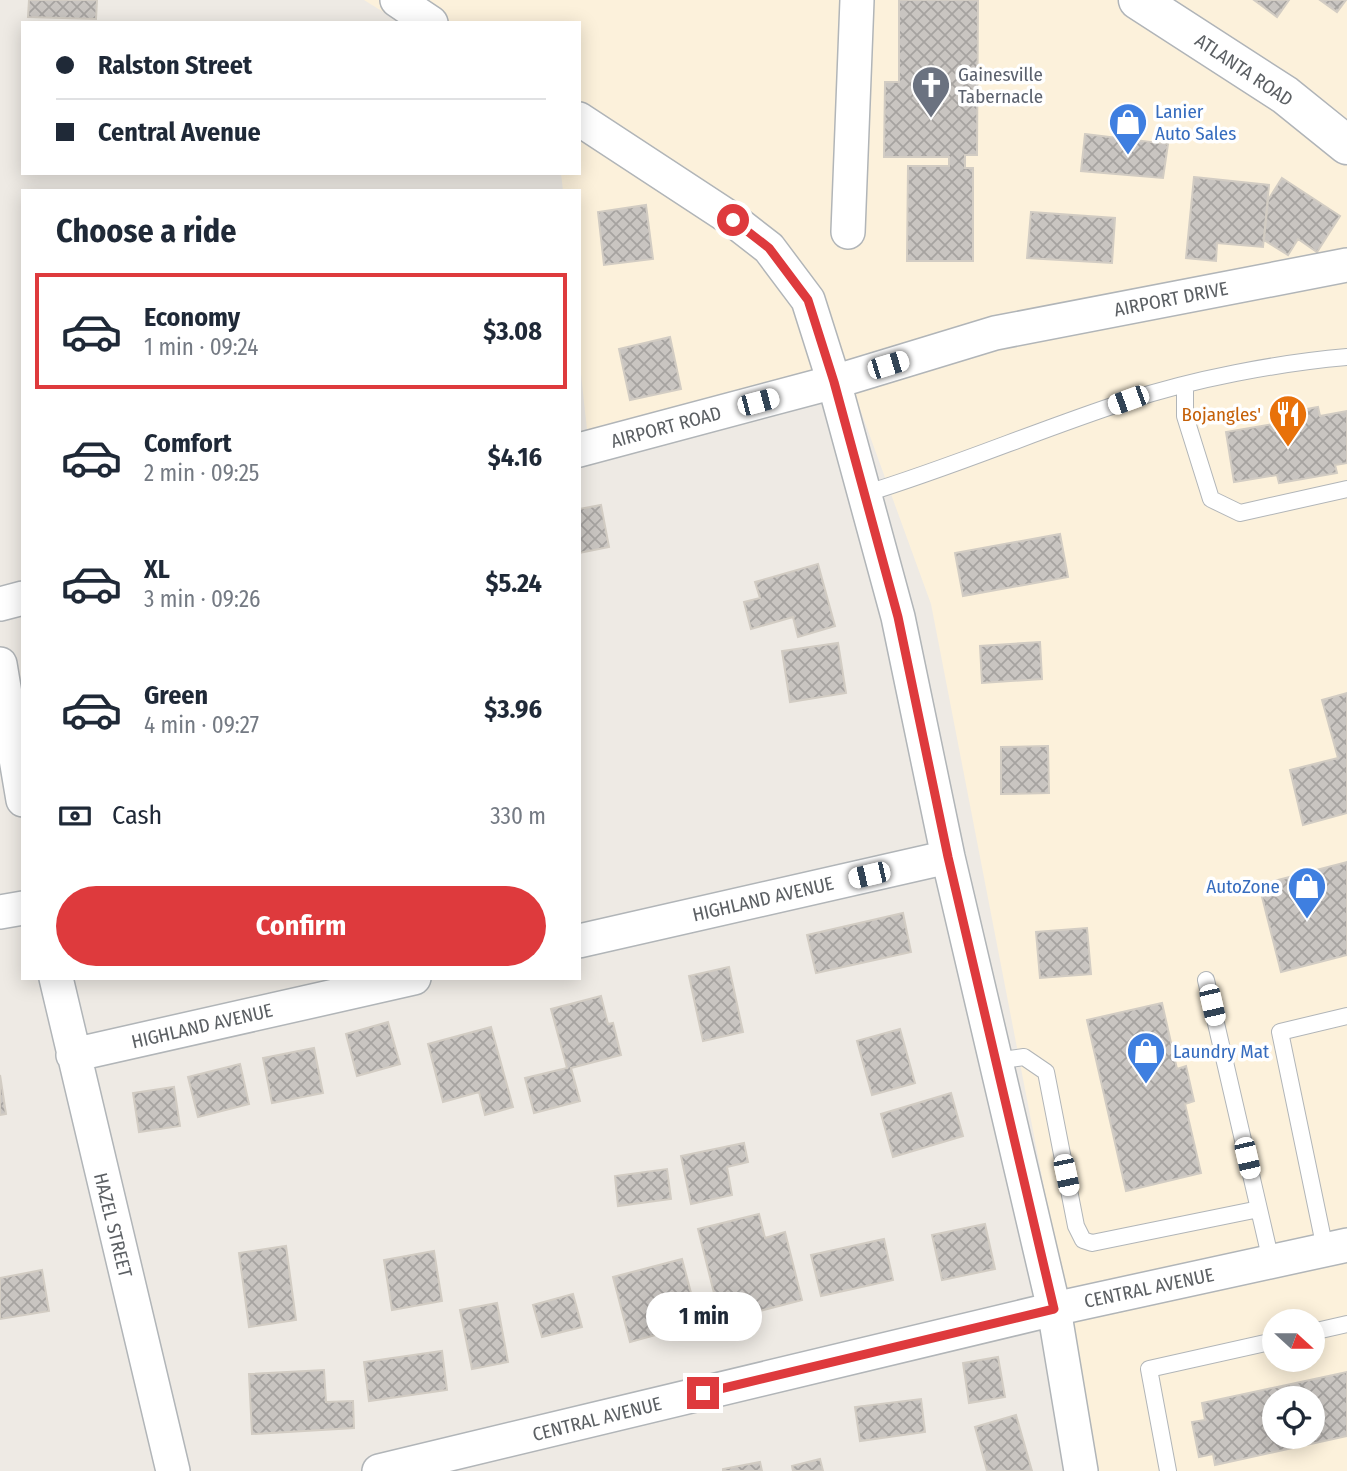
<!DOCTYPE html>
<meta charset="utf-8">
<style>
body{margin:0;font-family:"Fira Sans Condensed",sans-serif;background:#f2f2f3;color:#1f2937;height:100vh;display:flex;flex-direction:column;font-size:26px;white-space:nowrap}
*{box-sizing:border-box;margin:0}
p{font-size:23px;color:#747a83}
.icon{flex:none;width:38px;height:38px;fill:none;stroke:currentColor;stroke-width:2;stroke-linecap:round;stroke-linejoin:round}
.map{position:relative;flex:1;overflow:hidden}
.details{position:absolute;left:21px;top:189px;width:560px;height:791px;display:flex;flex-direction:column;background:#fff;border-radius:0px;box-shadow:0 4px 18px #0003}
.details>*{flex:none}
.guide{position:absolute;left:21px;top:21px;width:560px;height:154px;border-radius:0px;box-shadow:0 4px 18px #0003;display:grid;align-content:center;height:154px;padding:0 35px;background:#fff}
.needle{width:46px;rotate:111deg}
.tools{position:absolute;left:1262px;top:1309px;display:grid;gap:14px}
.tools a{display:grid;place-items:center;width:63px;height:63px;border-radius:50%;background:#fff;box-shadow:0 4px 18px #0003;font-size:35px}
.end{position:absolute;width:32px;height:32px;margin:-16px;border:9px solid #de3a3d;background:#fff;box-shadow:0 0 0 4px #fff}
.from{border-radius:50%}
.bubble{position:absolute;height:49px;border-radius:24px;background:#fff;box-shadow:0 4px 18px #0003;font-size:23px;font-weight:700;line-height:49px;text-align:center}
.car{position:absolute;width:21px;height:42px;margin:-21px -10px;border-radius:9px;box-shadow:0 0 5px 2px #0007;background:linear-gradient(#fff 24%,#345 0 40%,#fff 0 76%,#345 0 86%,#fff 0)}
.guide b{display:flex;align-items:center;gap:24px;height:66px;font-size:26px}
.guide b+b{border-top:2px solid #e0e1e3}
.guide i{width:18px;height:18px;background:#1f2937}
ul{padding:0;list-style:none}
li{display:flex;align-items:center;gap:21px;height:116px;margin:0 14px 10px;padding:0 21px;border:4px solid transparent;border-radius:0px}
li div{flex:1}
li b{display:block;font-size:26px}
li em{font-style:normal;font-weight:700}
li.on{border-color:#de3a3d}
li>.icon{width:63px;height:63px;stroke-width:1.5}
h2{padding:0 35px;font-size:32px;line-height:84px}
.pay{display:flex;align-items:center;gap:18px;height:77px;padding:0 35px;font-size:26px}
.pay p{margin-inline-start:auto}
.primary-button{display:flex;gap:14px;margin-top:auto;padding:14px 35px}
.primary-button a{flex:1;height:80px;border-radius:42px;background:#de3a3d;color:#fff;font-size:28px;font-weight:700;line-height:80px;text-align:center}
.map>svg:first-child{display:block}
.commercial{fill:#fcf1db;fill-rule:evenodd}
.building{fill:url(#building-cross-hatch);stroke:#d2ccc3;stroke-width:2;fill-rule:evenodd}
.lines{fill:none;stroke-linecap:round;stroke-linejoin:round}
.service-casing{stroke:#b1b5b8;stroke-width:18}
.minor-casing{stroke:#b1b5b8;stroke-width:36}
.secondary-casing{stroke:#b0b4b8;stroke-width:41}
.service{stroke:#fff;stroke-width:16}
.minor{stroke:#fff;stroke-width:33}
.secondary{stroke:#fff;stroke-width:38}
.route{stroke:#de3a3d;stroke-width:9}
.labels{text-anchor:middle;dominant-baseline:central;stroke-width:7;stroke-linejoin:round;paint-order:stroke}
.street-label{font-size:19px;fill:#5c6064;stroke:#fff}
.worship-label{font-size:19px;fill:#5b616d;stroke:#fff;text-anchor:start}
.shop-label{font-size:19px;fill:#366cbe;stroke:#fff;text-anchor:start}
.food-label{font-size:19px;fill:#c56008;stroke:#fff;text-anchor:end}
</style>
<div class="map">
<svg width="1347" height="1471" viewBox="0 0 1347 1471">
<defs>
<pattern id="building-cross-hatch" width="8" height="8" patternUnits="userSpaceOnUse" patternTransform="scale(1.75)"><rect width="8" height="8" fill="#c9c5c1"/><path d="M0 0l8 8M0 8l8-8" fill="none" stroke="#a6a3a0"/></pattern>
</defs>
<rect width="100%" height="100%" fill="#eeeae4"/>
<path class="commercial" d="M364,0H1347V1471H1099L931,604L855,395L589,448L579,356V191H563L561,173H579V23H401ZM1274,1321H1312V1360H1274ZM1274,1398H1312V1437H1274Z"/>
<path class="building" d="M29,0H97L96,19L28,17Z
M899,0H978L977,155H965V168H973V261H907L908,166H949V157H884L885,82H899Z
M1254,0H1289L1277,17Z
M1320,0H1346L1337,12Z
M1085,134L1168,144L1163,178L1081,171Z
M1194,177L1269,185L1263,247L1217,243L1216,261L1186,258Z
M1282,178L1340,216L1317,252L1298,239L1288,255L1264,240L1268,200Z
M646,205L653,259L604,265L598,212Z
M1031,212L1115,218L1112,263L1027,258Z
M670,337L681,389L630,400L619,349Z
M1318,407L1320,416L1347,411V463L1335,465L1337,473L1279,483L1277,475L1234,482L1226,432L1297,420L1296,411Z
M601,505L609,547L579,553V509Z
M1060,534L1068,577L963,596L955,553Z
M818,564L835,626L798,637L793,617L751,629L744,602L760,598L755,582Z
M1040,642L1042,679L982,683L980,646Z
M838,643L846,693L790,702L782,651Z
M1347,693V813L1303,825L1290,770L1338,758L1322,700Z
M1048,746L1049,793L1001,794V747Z
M1347,862V955L1281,972L1259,885Z
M903,913L911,952L816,973L807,935Z
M1087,928L1091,974L1040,978L1036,932Z
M729,967L743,1032L703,1041L689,976Z
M601,996L608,1024L613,1023L621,1055L571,1068L580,1101L534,1113L525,1078L567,1068L551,1009Z
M1162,1003L1177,1069L1186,1066L1194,1101L1185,1104L1201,1173L1126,1191L1087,1020Z
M388,1022L400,1064L357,1076L346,1034Z
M491,1027L513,1107L485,1115L479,1092L443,1102L428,1044Z
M900,1029L915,1083L872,1095L857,1041Z
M314,1048L323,1093L272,1103L263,1058Z
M240,1064L249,1104L198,1117L188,1077Z
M0,1075L6,1114L0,1115Z
M174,1087L180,1126L139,1132L133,1093Z
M951,1093L963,1136L893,1157L881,1114Z
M744,1143L748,1162L727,1167L732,1195L691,1204L681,1156Z
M667,1169L671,1199L618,1206L615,1176Z
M759,1214L765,1238L785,1232L802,1300L721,1321L698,1229Z
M985,1224L995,1269L942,1280L932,1235Z
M884,1239L893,1280L821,1296L811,1255Z
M286,1246L296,1320L249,1327L239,1253Z
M434,1251L442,1301L392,1310L384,1260Z
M682,1259L699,1323L630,1342L613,1277Z
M42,1270L49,1311L0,1319V1278Z
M573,1294L582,1327L542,1337L533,1305Z
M497,1303L508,1362L472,1369L460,1310Z
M442,1351L447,1390L369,1401L364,1362Z
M998,1357L1005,1397L969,1403L963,1363Z
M324,1370L326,1402L353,1401L354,1428L252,1434L249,1374Z
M1347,1372V1436L1215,1465L1213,1454L1199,1457L1192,1422L1205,1420L1202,1403ZM1274,1398H1312V1437H1274Z
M921,1399L925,1432L860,1441L855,1407Z
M1016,1415L1032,1471H987L975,1427Z
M820,1459L823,1471H793L792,1466Z
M760,1462L762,1471H723V1469Z"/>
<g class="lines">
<g class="service-casing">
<path id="service" d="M1185,385V416L1211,499L1240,513L1347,489
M864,494C953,467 1038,430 1127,401C1193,379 1278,363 1347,357
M1206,980L1271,1261
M995,1061L1024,1057L1046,1072L1076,1226L1083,1240L1092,1243L1259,1209
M1325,1249L1280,1032L1347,1016
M1312,1332L1347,1324
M1168,1471L1149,1369L1274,1341"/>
</g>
<g class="minor-casing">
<path id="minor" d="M397,0L431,23
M579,119L733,220L769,248L808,300L834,382L898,617L948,857L1054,1309L1081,1471
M848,232L857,0
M579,450L834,382L995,333L1347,265
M0,604L23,598
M0,664L23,800
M0,912L23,908
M579,941L948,857
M56,978L173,1471
M73,1055L414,978
M379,1471L1054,1309L1347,1245"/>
</g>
<g class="secondary-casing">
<path id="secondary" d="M1138,0L1285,95L1347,145"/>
</g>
<use href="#service" class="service"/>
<use href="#minor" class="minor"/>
<use href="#secondary" class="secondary"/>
</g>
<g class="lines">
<path class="route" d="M703,1393L1054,1309L948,857L898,617L834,382L808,300L769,248L733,220"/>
</g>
<defs>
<g id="church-pin" transform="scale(2.0125)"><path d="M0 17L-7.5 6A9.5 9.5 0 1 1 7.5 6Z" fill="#6b7280" stroke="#fff"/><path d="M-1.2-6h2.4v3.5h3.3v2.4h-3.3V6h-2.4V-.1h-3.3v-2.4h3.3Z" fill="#fff"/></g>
<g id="shop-pin" transform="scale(2.0125)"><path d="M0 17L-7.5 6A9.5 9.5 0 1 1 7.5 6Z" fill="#3f7fe0" stroke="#fff"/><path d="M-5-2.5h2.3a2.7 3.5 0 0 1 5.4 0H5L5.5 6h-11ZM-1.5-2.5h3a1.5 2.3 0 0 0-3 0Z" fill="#fff"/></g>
<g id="restaurant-pin" transform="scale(2.0125)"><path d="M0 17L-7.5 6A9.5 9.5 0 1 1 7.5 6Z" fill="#e8710a" stroke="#fff"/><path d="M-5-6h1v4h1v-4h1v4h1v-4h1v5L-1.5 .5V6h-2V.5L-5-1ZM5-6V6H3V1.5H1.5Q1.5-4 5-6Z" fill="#fff"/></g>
</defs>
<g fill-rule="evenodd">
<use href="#church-pin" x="931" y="85"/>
<use href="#shop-pin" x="1128" y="122"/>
<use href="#restaurant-pin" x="1288" y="414"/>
<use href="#shop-pin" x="1307" y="886"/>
<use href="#shop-pin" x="1146" y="1051"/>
</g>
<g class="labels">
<g class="street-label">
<text transform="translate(1244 70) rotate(34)">ATLANTA ROAD</text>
<text transform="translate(1171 299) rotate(-11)">AIRPORT DRIVE</text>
<text transform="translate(666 427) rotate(-15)">AIRPORT ROAD</text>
<text transform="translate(763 899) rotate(-13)">HIGHLAND AVENUE</text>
<text transform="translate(202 1026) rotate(-13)">HIGHLAND AVENUE</text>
<text transform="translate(113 1225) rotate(76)">HAZEL STREET</text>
<text transform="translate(1149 1288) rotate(-12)">CENTRAL AVENUE</text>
<text transform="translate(597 1419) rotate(-14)">CENTRAL AVENUE</text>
</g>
<g class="worship-label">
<text x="958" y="74">Gainesville<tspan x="958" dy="22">Tabernacle</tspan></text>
</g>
<g class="shop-label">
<text x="1155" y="111">Lanier<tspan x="1155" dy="22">Auto Sales</tspan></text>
<text x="1280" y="886" text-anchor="end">AutoZone</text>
<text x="1173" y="1051">Laundry Mat</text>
</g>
<g class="food-label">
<text x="1261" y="414">Bojangles'</text>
</g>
</g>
</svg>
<div class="tools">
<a><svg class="needle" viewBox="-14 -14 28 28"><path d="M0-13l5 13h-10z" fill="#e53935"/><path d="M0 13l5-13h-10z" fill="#747a83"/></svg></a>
<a><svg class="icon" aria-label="locate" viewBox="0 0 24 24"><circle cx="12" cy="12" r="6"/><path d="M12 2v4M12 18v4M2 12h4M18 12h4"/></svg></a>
</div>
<i class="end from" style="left:733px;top:220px"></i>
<i class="end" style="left:703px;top:1393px"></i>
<div class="bubble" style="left:646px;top:1292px;width:116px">1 min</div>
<i class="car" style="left:888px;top:365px;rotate:73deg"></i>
<i class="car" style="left:1128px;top:400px;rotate:250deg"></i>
<i class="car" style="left:758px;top:402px;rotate:75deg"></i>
<i class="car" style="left:869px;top:875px;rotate:257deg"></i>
<i class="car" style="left:1212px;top:1005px;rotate:167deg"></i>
<i class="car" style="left:1247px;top:1158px;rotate:167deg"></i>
<i class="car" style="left:1066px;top:1175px;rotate:168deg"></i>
<div class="guide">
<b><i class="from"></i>Ralston Street</b>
<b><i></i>Central Avenue</b>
</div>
<section class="details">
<h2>Choose a ride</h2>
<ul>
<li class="on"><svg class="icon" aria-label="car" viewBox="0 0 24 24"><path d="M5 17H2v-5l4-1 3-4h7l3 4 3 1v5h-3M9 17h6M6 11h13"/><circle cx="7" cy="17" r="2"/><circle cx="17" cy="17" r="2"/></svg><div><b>Economy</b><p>1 min · 09:24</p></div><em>$3.08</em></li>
<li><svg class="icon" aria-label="car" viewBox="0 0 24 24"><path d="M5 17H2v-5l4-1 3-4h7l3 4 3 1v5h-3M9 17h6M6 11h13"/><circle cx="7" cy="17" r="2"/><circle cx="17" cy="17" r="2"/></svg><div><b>Comfort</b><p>2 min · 09:25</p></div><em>$4.16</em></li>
<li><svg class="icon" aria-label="car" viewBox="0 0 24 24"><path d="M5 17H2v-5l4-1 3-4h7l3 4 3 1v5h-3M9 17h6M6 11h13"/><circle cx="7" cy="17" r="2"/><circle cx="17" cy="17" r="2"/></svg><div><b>XL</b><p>3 min · 09:26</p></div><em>$5.24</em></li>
<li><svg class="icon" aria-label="car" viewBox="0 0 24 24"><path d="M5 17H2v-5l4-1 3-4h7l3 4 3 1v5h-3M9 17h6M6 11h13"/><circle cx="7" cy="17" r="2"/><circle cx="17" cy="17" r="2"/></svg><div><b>Green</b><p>4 min · 09:27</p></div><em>$3.96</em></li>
</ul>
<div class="pay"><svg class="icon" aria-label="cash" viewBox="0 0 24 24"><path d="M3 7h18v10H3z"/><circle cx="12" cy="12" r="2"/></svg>Cash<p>330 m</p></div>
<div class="primary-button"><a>Confirm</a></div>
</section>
</div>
